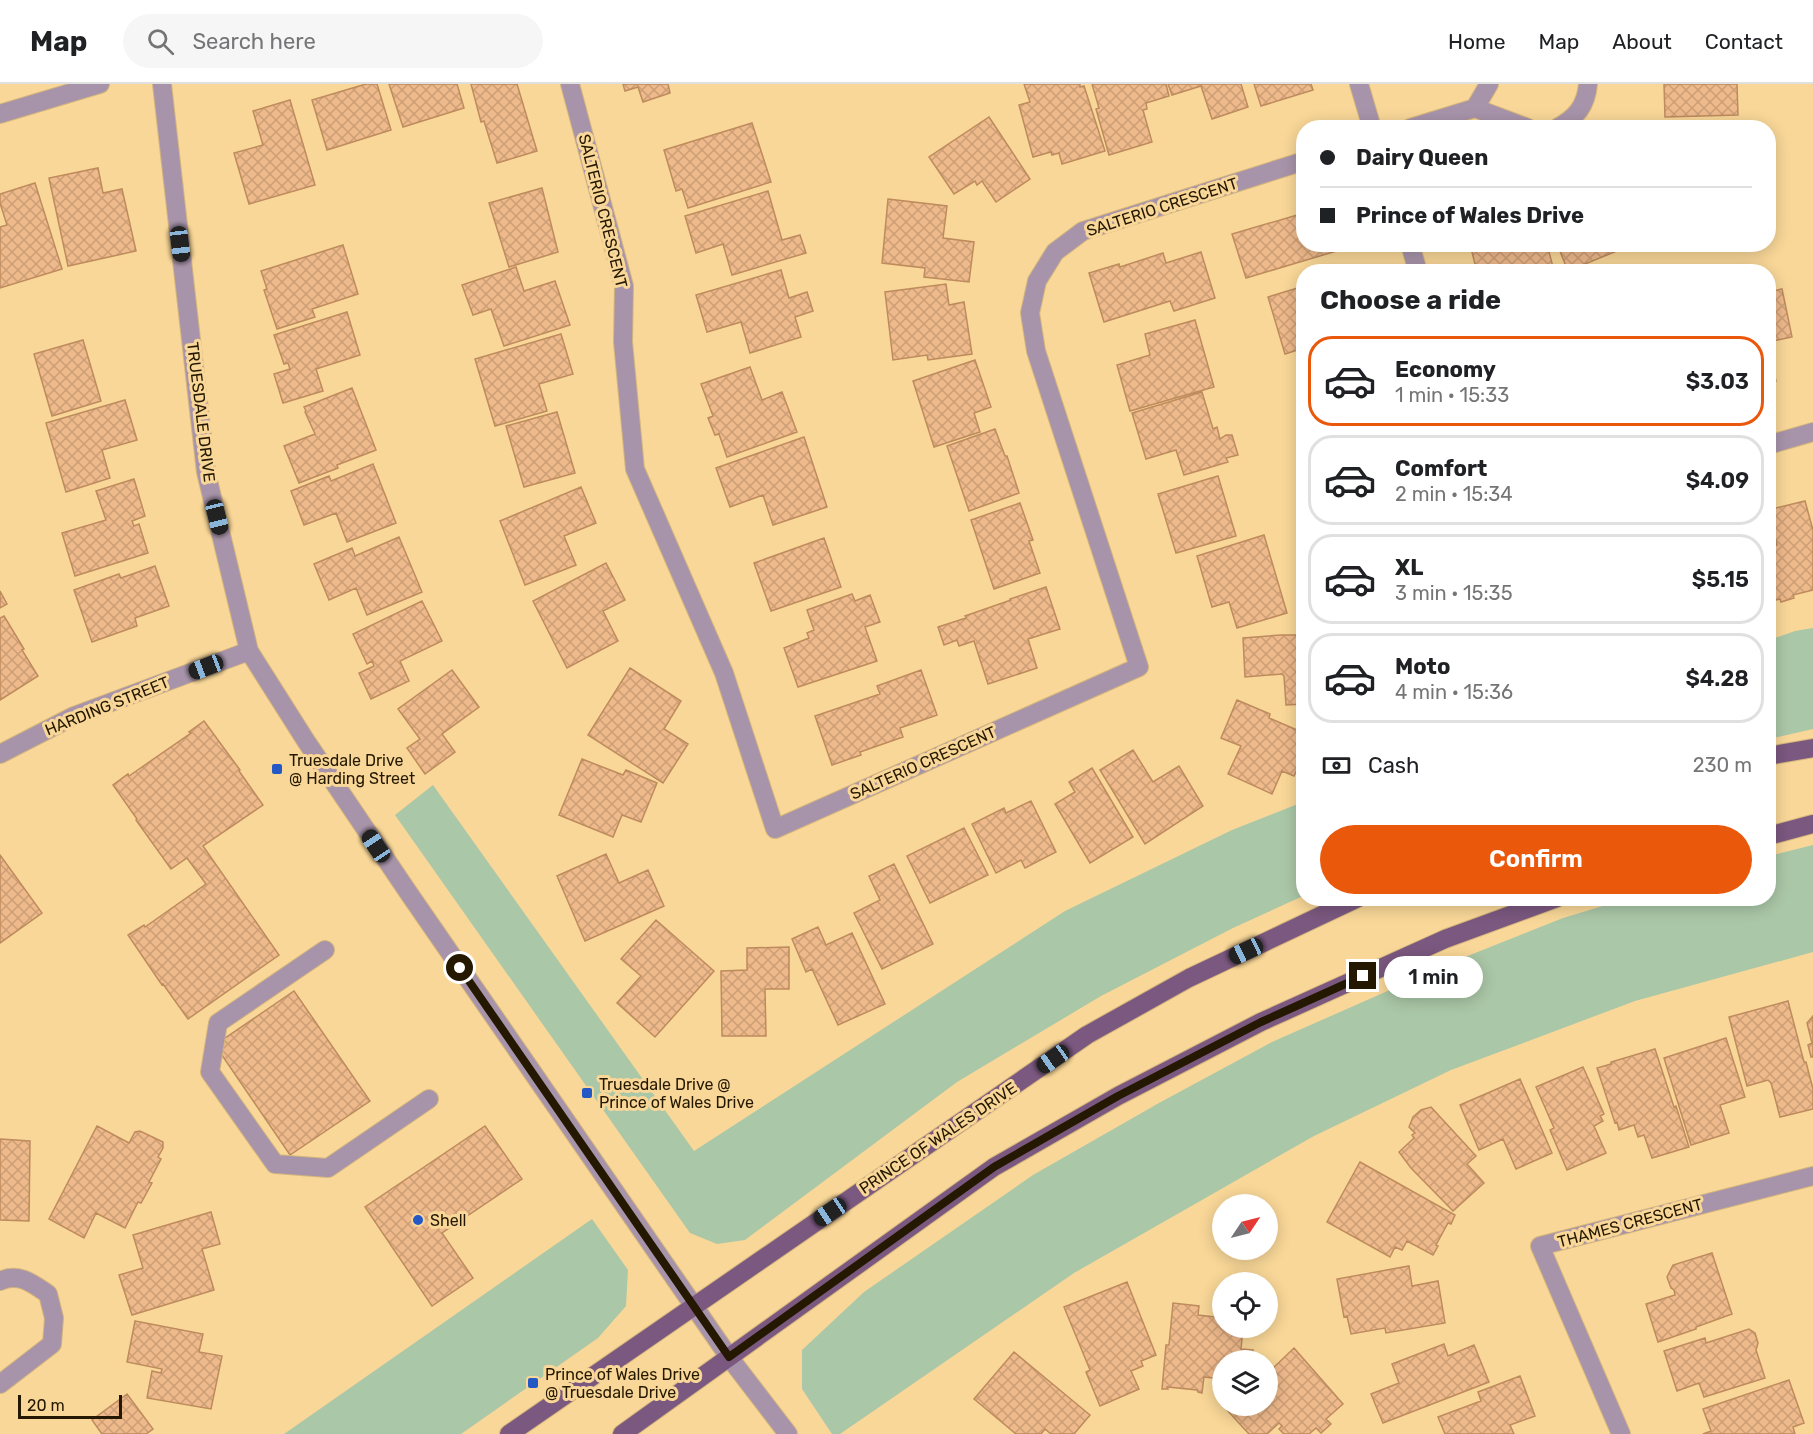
<!DOCTYPE html>
<meta charset="utf-8">
<style>
body{margin:0;font-family:Rubik,sans-serif;background:#f6f6f6;color:#202124;height:100vh;display:flex;flex-direction:column;font-size:22px;white-space:nowrap}
*{box-sizing:border-box;margin:0}
p{font-size:20px;color:#757577}
.icon{flex:none;width:33px;height:33px;fill:none;stroke:currentColor;stroke-width:2;stroke-linecap:round;stroke-linejoin:round}
.map{position:relative;flex:1;overflow:hidden}
.details{position:absolute;left:1296px;top:180px;width:480px;height:642px;display:flex;flex-direction:column;background:#fff;border-radius:24px;box-shadow:0 3px 15px #0003}
.details>*{flex:none}
.guide{position:absolute;left:1296px;top:36px;width:480px;height:132px;border-radius:24px;box-shadow:0 3px 15px #0003;display:grid;align-content:center;height:132px;padding:0 24px;background:#fff}
.needle{width:39px;rotate:55deg}
.controls{position:absolute;left:1212px;top:1110px;display:grid;gap:12px}
.controls a{display:grid;place-items:center;width:66px;height:66px;border-radius:50%;background:#fff;box-shadow:0 3px 15px #0003;font-size:30px}
.scale{position:absolute;left:18px;bottom:15px;width:104px;box-sizing:border-box;padding-left:6px;border:3px solid #241800;border-top:0;font-size:16px;line-height:21px;white-space:nowrap;color:#241800;-webkit-text-stroke:4px #f9d798;paint-order:stroke}
.end{position:absolute;width:27px;height:27px;margin:-14px;border:8px solid #241800;background:#fff;box-shadow:0 0 0 3px #fff}
.from{border-radius:50%}
.bubble{position:absolute;height:42px;border-radius:21px;background:#fff;box-shadow:0 3px 15px #0003;font-size:20px;font-weight:600;line-height:42px;text-align:center}
.car{position:absolute;width:18px;height:36px;margin:-18px -9px;border-radius:8px;box-shadow:0 0 4px 2px #0007;background:linear-gradient(#222 24%,#8ab4d8 0 40%,#222 0 76%,#8ab4d8 0 86%,#222 0)}
.guide b{display:flex;align-items:center;gap:21px;height:57px;font-size:22px}
.guide b+b{border-top:2px solid #e0e0e0}
.guide i{width:15px;height:15px;background:#202124}
ul{padding:0;list-style:none}
li{display:flex;align-items:center;gap:18px;height:90px;margin:0 12px 9px;padding:0 12px;border:3px solid #e0e0e0;border-radius:24px}
li div{flex:1}
li b{display:block;font-size:22px}
li em{font-style:normal;font-weight:600}
li.current{border-color:#ea580c}
li>.icon{width:54px;height:54px;stroke-width:1.5}
h2{padding:0 24px;font-size:27px;line-height:72px}
.pay{display:flex;align-items:center;gap:15px;height:66px;padding:0 24px;font-size:22px}
.pay p{margin-inline-start:auto}
.cta{display:flex;gap:12px;margin-top:auto;padding:12px 24px}
.cta a{flex:1;height:69px;border-radius:36px;background:#ea580c;color:#fff;font-size:24px;font-weight:600;line-height:69px;text-align:center}
header{display:flex;align-items:center;gap:36px;box-sizing:border-box;height:84px;padding:0 30px;background:#fff;border-bottom:2px solid #e0e0e0}
header strong{font-size:28px}
nav{display:flex;gap:33px;margin-inline-start:auto;font-size:21px}
.search{width:420px;height:54px;background:#f6f6f6;display:flex;align-items:center;gap:15px;box-sizing:border-box;padding:0 21px;border-radius:33px;color:#757577;font-size:22px}
.map>svg:first-child{display:block}
.green{fill:#aac7a7}
.building{fill:url(#building-cross-hatch);stroke:#be8b5d;stroke-width:1.5}
.lines{fill:none;stroke-linecap:round;stroke-linejoin:round}
.minor-casing{stroke:#d3b57d;stroke-width:20}
.major-casing{stroke:#d3b57d;stroke-width:20}
.minor{stroke:#a894aa;stroke-width:18}
.major{stroke:#7b587f;stroke-width:18}
.route{stroke:#241800;stroke-width:8}
.poi-dot{fill:#2458c5;stroke:#f9d798;stroke-width:2}
.labels{text-anchor:middle;dominant-baseline:central;stroke-width:6;stroke-linejoin:round;paint-order:stroke}
.street-label{font-size:16px;fill:#241800;stroke:#f9d798}
.poi-label{font-size:16px;fill:#241800;stroke:#f9d798;text-anchor:start}
</style>
<header>
<strong>Map</strong>
<div class="search"><svg class="icon" aria-label="search" viewBox="0 0 24 24"><circle cx="10" cy="10" r="6"/><path d="M15 15l6 6"/></svg>Search here</div>
<nav><a>Home</a><a>Map</a><a>About</a><a>Contact</a></nav>
</header>
<div class="map">
<svg width="1813" height="1350" viewBox="0 0 1813 1350">
<defs>
<pattern id="building-cross-hatch" width="8" height="8" patternUnits="userSpaceOnUse" patternTransform="scale(1.5)"><rect width="8" height="8" fill="#eeb98b"/><path d="M0 0l8 8M0 8l8-8" fill="none" stroke="#cc9e76"/></pattern>
</defs>
<rect width="100%" height="100%" fill="#f9d798"/>
<path class="green" d="M1813,544V645L1769,655V556L1795,547Z
M433,701L694,1067L1065,827L1232,746L1303,718V812L1233,844L1101,912L957,998L745,1156L717,1160L690,1149L395,731Z
M1813,761V868L1635,917L1451,986L1314,1052L1074,1189L840,1350H832L802,1305V1266L864,1208L1033,1091L1159,1019L1272,958L1460,875L1563,834L1626,815L1768,814L1769,772Z
M592,1135L628,1186L626,1222L598,1254L461,1350H284Z"/>
<path class="building" d="M366,0H377L391,46L327,66L312,16Z
M389,0H457L464,24L403,43Z
M471,0H517L537,67L497,79L484,37L481,38Z
M623,0H668L670,9L643,18L638,3L625,7Z
M1024,0H1080V3L1084,2L1105,67L1062,80L1059,69L1052,71L1051,68L1033,73L1019,21L1030,18Z
M1092,0H1166L1169,12L1146,19L1147,25L1143,26L1152,58L1109,71L1096,25L1099,24Z
M1168,0H1241L1248,23L1212,35L1201,2L1172,11Z
M1254,0H1311L1313,6L1261,22Z
M1664,0H1737L1738,31L1665,33Z
M290,16L315,101L249,120L234,69L263,61L253,27Z
M989,33L1030,95L996,118L982,97L977,101L975,97L954,110L929,73Z
M752,39L771,98L688,124L682,105L676,107L664,66Z
M98,84L103,109L122,105L136,167L68,182L49,94Z
M35,99L62,185L0,204V143L7,141L0,119V110Z
M542,104L558,168L509,183L489,119Z
M768,107L782,156L800,151L806,169L732,191L723,160L696,169L685,132Z
M888,115L947,122L943,154L974,158L969,198L924,193L925,184L882,179Z
M1304,129V160H1349L1350,163L1246,194L1232,150Z
M1470,160H1547L1554,187L1477,188Z
M1557,160H1623L1624,164L1568,187Z
M343,161L358,210L312,225L315,233L277,245L264,206L267,205L261,187Z
M1201,168L1215,214L1174,227L1170,217L1104,238L1089,189L1119,180L1120,183L1163,169L1166,179Z
M516,183L524,207L555,197L570,241L504,262L491,225L473,231L462,201Z
M781,186L789,214L807,208L813,227L795,233L801,253L750,269L741,238L707,248L696,211Z
M946,200L949,221L964,218L972,270L928,276L927,271L893,276L885,208Z
M1304,202V264L1285,270L1268,213Z
M1782,205L1792,253L1768,258V208Z
M347,228L360,271L316,285L323,307L283,319L274,290L290,285L288,279L284,280L274,251Z
M1195,236L1214,303L1130,327L1117,281L1150,271L1145,250Z
M561,250L573,290L539,300L547,327L495,342L475,275Z
M83,256L101,317L52,332L34,270Z
M1768,264L1776,297L1768,298Z
M975,276L991,323L974,329L980,348L934,363L913,297Z
M750,283L762,316L782,308L797,348L727,373L719,350L715,351L708,334L713,332L701,300Z
M352,304L376,366L337,381L338,384L299,399L284,362L315,350L305,328L306,327L304,323Z
M1202,308L1213,345L1217,343L1220,355L1226,351H1232L1238,371L1226,374L1228,378L1184,391L1176,366L1146,375L1132,329Z
M125,316L137,356L102,366L110,394L66,408L46,339Z
M557,328L575,389L524,403L506,342Z
M995,345L1005,372H1007L1019,409L969,427L947,362Z
M804,353L827,423L773,441L763,411L730,423L716,384Z
M373,380L396,439L347,458L336,429L304,441L291,407L329,392L331,397Z
M1218,392L1236,452L1176,469L1158,410Z
M134,395L145,432L132,437L134,442L139,440L148,469L75,492L62,449L106,436L96,407Z
M581,403L596,439L564,452L576,481L525,501L500,437Z
M1805,417L1813,446V506L1793,511L1794,514L1781,518L1780,515L1768,518V463L1777,461L1768,426Z
M1020,419L1033,456L1029,457L1040,489L994,505L971,436Z
M1264,451L1287,529L1237,544L1229,518L1212,523L1197,472Z
M399,453L422,508L367,531L356,504L329,516L314,480L352,464L355,472Z
M824,454L841,503L771,527L754,479Z
M606,479L625,516L603,527L618,557L567,584L533,517Z
M155,482L169,522L135,534L137,542L92,558L74,506L119,490L121,494Z
M1046,503L1060,545L1028,555L1037,584L988,600L974,557L959,562L957,556L944,561L938,543L966,534L965,532L1011,516L1010,515Z
M0,507L7,520L0,524Z
M852,510L855,517L870,511L880,538L865,543L877,577L798,603L784,564L809,554L807,549L814,546L807,526Z
M422,517L442,557L400,577L409,597L371,615L359,589L374,582L372,577L367,580L353,550Z
M4,532L24,565L22,566L38,592L0,616V534Z
M1281,551H1304V620L1286,621L1284,592L1282,590L1245,593L1243,554Z
M630,584L681,617L664,645L688,660L663,699L588,651Z
M452,586L479,623L442,650L455,668L425,690L407,664L420,655L398,625Z
M921,586L937,631L900,644L903,653L860,668L861,671L832,681L815,632L880,610L877,602Z
M1237,616L1270,630L1269,634L1304,649V670L1294,692L1282,687L1272,710L1228,690L1241,662L1221,654Z
M204,637L240,686L239,687L263,721L203,762L279,871L188,935L163,900L162,901L128,851L144,841L145,843L206,800L187,774L171,785L136,736L137,735L113,701L128,690L129,692L191,649L189,648Z
M1133,666L1153,698L1179,682L1203,722L1145,760L1100,686Z
M582,675L623,691L626,686L657,699L641,738L622,731L613,753L559,731Z
M1092,684L1133,753L1090,779L1055,720L1075,708L1069,698Z
M1031,717L1056,768L1025,784L1021,776L996,789L972,740L1004,724L1006,729Z
M964,744L988,791L930,819L907,772Z
M606,770L619,799L648,786L664,822L585,857L557,792Z
M0,771L42,829L0,859Z
M894,780L933,860L882,885L854,829L880,816L869,792Z
M656,836L714,887L655,953L617,919L641,892L621,875Z
M818,843L826,861L852,849L885,920L838,941L812,885L806,888L792,855Z
M789,863V905H765L766,952H722L721,887L747,886V864Z
M294,907L370,1017L290,1071L215,961Z
M1788,917L1804,978H1806L1813,1005V1025L1780,1033L1771,999L1768,996L1747,1002L1729,933Z
M1813,932V973H1811L1808,961L1812,959L1807,939Z
M1726,954L1745,1013L1720,1021L1729,1049L1691,1061L1664,974Z
M1655,965L1674,1023L1676,1022L1689,1063L1652,1074L1644,1051L1638,1053L1634,1041L1619,1046L1617,1038L1615,1039L1597,984L1611,980V978Z
M1583,983L1604,1030L1600,1032L1603,1037L1594,1042L1606,1069L1567,1086L1550,1046L1554,1044L1536,1003Z
M1520,995L1552,1069L1516,1085L1503,1055L1479,1066L1460,1021Z
M1431,1023L1476,1072L1467,1080L1484,1099L1453,1127L1411,1084L1399,1068L1414,1054L1412,1051L1415,1049L1409,1043L1413,1033L1421,1026Z
M97,1042L129,1059L135,1048L140,1047L163,1058V1064L158,1073L161,1075L149,1098L152,1099L141,1119L138,1118L125,1144L96,1129L84,1154L49,1135Z
M485,1042L522,1095L442,1149L473,1194L432,1222L365,1123Z
M0,1055L30,1057L29,1137L0,1136Z
M1360,1078L1455,1131L1451,1140L1448,1139L1436,1161L1438,1162L1433,1171L1407,1157L1402,1166L1395,1163L1390,1173L1327,1138Z
M211,1128L220,1160L202,1165L214,1206L132,1231L119,1191L143,1184L133,1151Z
M1712,1169L1732,1230L1696,1243V1245L1658,1258L1646,1220L1675,1211L1674,1206L1671,1204L1667,1193L1673,1181Z
M1409,1182L1412,1202L1438,1197L1445,1239L1386,1249L1385,1244L1351,1250L1347,1232L1344,1233L1337,1195Z
M1127,1198L1156,1271L1141,1277L1143,1282L1131,1287L1139,1305L1100,1322L1086,1288L1090,1286L1064,1223Z
M1216,1216L1222,1217V1244H1243L1241,1265L1253,1266L1252,1276H1222V1301L1220,1300L1219,1304L1213,1303L1214,1294L1204,1293L1202,1309L1198,1308L1197,1306L1167,1303L1168,1305H1162L1166,1261H1169L1173,1219L1199,1222L1198,1231L1215,1233Z
M135,1237L203,1250L199,1268L222,1272L211,1325L147,1314L152,1287L161,1289L162,1285L127,1278Z
M1749,1245L1755,1249L1758,1259L1756,1266L1765,1294L1704,1313L1699,1299L1677,1307L1664,1267L1705,1254L1706,1259Z
M1444,1260L1448,1272L1474,1261L1489,1298L1383,1339L1371,1310L1399,1299L1392,1280Z
M1294,1264L1343,1320L1326,1335L1331,1340L1321,1349L1316,1344L1309,1350H1284L1279,1345L1282,1342L1279,1339L1267,1350H1249L1227,1326L1231,1322H1268V1289Z
M1014,1268L1090,1331L1074,1350H1051L1045,1345L1041,1350H1016L974,1315Z
M1520,1292L1535,1332L1510,1341L1514,1350H1445L1438,1333L1481,1317L1478,1308Z
M1789,1296L1804,1339L1793,1343L1795,1350H1703L1711,1347L1703,1325Z
M127,1310L153,1345L146,1350H102L92,1336Z"/>
<g class="lines">
<g class="minor-casing">
<path id="minor" d="M162,0L206,388L249,567L306,657L408,808L729,1273L788,1350
M570,0L624,202L623,258L635,385L724,589L775,745L1139,583L1036,267L1030,229L1037,197L1055,168L1083,147L1304,77
M1359,0L1372,44
M1489,0L1475,24L1528,44
M0,30L100,0
M1410,44L1475,24
M1557,44C1576,34 1586,22 1588,0
M1410,160L1418,188
M1768,361L1813,348
M0,670L74,632L249,567
M325,866L218,939L210,988L275,1080L328,1084L429,1015
M0,1197C19,1188 33,1200 48,1210L54,1234L52,1260L0,1300
M1621,1350L1540,1162L1813,1092"/>
</g>
<g class="major-casing">
<path id="major" d="M1768,672L1813,664
M1768,752L1813,740
M509,1350L1087,951L1189,894L1358,814
M622,1350L994,1083L1118,1012L1261,938L1445,855L1557,814"/>
</g>
<use href="#minor" class="minor"/>
<use href="#major" class="major"/>
</g>
<g class="lines">
<path class="route" d="M460,884L729,1273L994,1083L1118,1012L1261,938L1363,892"/>
</g>
<g class="poi-dot">
<rect x="271" y="679" width="12" height="12" rx="3"/>
<rect x="581" y="1003" width="12" height="12" rx="3"/>
<circle cx="418" cy="1136" r="6"/>
<rect x="527" y="1293" width="12" height="12" rx="3"/>
</g>
<g class="labels">
<g class="street-label">
<text transform="translate(1162 123) rotate(-18)">SALTERIO CRESCENT</text>
<text transform="translate(603 127) rotate(76)">SALTERIO CRESCENT</text>
<text transform="translate(201 328) rotate(83)">TRUESDALE DRIVE</text>
<text transform="translate(107 622) rotate(-22)">HARDING STREET</text>
<text transform="translate(923 679) rotate(-24)">SALTERIO CRESCENT</text>
<text transform="translate(938 1054) rotate(-34)">PRINCE OF WALES DRIVE</text>
<text transform="translate(1630 1139) rotate(-15)">THAMES CRESCENT</text>
</g>
<g class="poi-label">
<text x="289" y="676">Truesdale Drive<tspan x="289" dy="18">@ Harding Street</tspan></text>
<text x="599" y="1000">Truesdale Drive @<tspan x="599" dy="18">Prince of Wales Drive</tspan></text>
<text x="430" y="1136">Shell</text>
<text x="545" y="1290">Prince of Wales Drive<tspan x="545" dy="18">@ Truesdale Drive</tspan></text>
</g>
</g>
</svg>
<div class="controls">
<a><svg class="needle" viewBox="-14 -14 28 28"><path d="M0-13l5 13h-10z" fill="#e53935"/><path d="M0 13l5-13h-10z" fill="#757577"/></svg></a>
<a><svg class="icon" aria-label="locate" viewBox="0 0 24 24"><circle cx="12" cy="12" r="6"/><path d="M12 2v4M12 18v4M2 12h4M18 12h4"/></svg></a>
<a><svg class="icon" aria-label="layers" viewBox="0 0 24 24"><path d="M12 4l9 5-9 5-9-5zM3 14l9 5 9-5"/></svg></a>
</div>
<div class="scale">20 m</div>
<i class="end from" style="left:460px;top:884px"></i>
<i class="end" style="left:1363px;top:892px"></i>
<div class="bubble" style="left:1384px;top:872px;width:99px">1 min</div>
<i class="car" style="left:180px;top:160px;rotate:173deg"></i>
<i class="car" style="left:217px;top:433px;rotate:166deg"></i>
<i class="car" style="left:206px;top:583px;rotate:249deg"></i>
<i class="car" style="left:376px;top:762px;rotate:326deg"></i>
<i class="car" style="left:1246px;top:867px;rotate:245deg"></i>
<i class="car" style="left:1053px;top:975px;rotate:235deg"></i>
<i class="car" style="left:830px;top:1128px;rotate:236deg"></i>
<div class="guide">
<b><i class="from"></i>Dairy Queen</b>
<b><i></i>Prince of Wales Drive</b>
</div>
<section class="details">
<h2>Choose a ride</h2>
<ul>
<li class="current"><svg class="icon" aria-label="car" viewBox="0 0 24 24"><path d="M5 17H2v-5l4-1 3-4h7l3 4 3 1v5h-3M9 17h6M6 11h13"/><circle cx="7" cy="17" r="2"/><circle cx="17" cy="17" r="2"/></svg><div><b>Economy</b><p>1 min · 15:33</p></div><em>$3.03</em></li>
<li><svg class="icon" aria-label="car" viewBox="0 0 24 24"><path d="M5 17H2v-5l4-1 3-4h7l3 4 3 1v5h-3M9 17h6M6 11h13"/><circle cx="7" cy="17" r="2"/><circle cx="17" cy="17" r="2"/></svg><div><b>Comfort</b><p>2 min · 15:34</p></div><em>$4.09</em></li>
<li><svg class="icon" aria-label="car" viewBox="0 0 24 24"><path d="M5 17H2v-5l4-1 3-4h7l3 4 3 1v5h-3M9 17h6M6 11h13"/><circle cx="7" cy="17" r="2"/><circle cx="17" cy="17" r="2"/></svg><div><b>XL</b><p>3 min · 15:35</p></div><em>$5.15</em></li>
<li><svg class="icon" aria-label="car" viewBox="0 0 24 24"><path d="M5 17H2v-5l4-1 3-4h7l3 4 3 1v5h-3M9 17h6M6 11h13"/><circle cx="7" cy="17" r="2"/><circle cx="17" cy="17" r="2"/></svg><div><b>Moto</b><p>4 min · 15:36</p></div><em>$4.28</em></li>
</ul>
<div class="pay"><svg class="icon" aria-label="cash" viewBox="0 0 24 24"><path d="M3 7h18v10H3z"/><circle cx="12" cy="12" r="2"/></svg>Cash<p>230 m</p></div>
<div class="cta"><a>Confirm</a></div>
</section>
</div>
